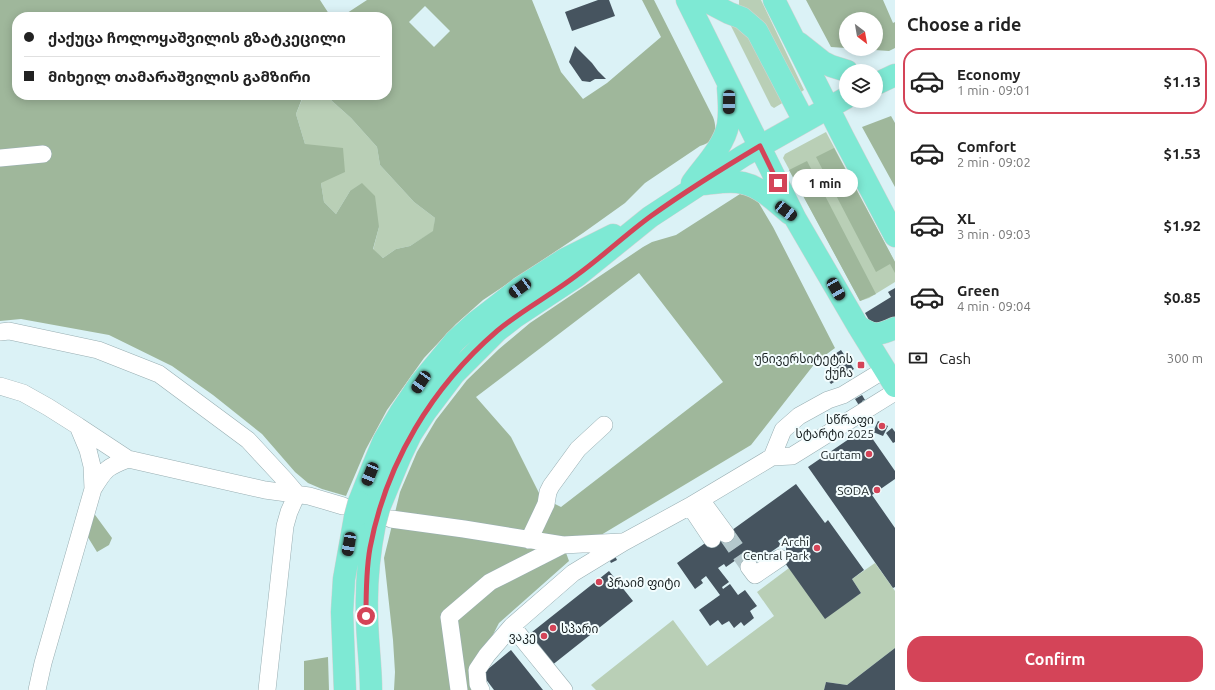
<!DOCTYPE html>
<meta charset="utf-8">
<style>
body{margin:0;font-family:Ubuntu,"Noto Sans Georgian",sans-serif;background:#f6f6f6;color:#222;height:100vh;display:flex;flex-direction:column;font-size:15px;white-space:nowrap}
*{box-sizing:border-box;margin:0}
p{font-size:13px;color:#767676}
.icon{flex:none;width:22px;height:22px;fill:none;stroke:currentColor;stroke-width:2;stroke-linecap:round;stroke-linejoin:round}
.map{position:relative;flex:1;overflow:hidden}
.side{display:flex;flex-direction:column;background:#fff;width:320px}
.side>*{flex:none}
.banner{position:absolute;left:12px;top:12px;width:380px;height:88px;border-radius:16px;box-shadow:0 2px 10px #0003;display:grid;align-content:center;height:88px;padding:0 12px;background:#fff}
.needle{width:26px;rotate:149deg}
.tools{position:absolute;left:839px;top:12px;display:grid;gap:8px}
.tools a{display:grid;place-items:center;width:44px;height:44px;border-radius:50%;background:#fff;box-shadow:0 2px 10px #0003;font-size:20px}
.end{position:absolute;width:18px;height:18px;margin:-9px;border:5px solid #d44458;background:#fff;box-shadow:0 0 0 2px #fff}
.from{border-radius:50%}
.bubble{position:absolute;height:28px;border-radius:14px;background:#fff;box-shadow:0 2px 10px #0003;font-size:13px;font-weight:700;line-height:28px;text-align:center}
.car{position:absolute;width:12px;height:24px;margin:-12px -6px;border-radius:5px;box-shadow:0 0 3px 1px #0007;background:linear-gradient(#222 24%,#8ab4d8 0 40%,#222 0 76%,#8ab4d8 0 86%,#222 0)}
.banner b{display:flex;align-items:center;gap:14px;height:38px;font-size:15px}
.banner b+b{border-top:1px solid #e0e0e0}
.banner i{width:10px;height:10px;background:#222}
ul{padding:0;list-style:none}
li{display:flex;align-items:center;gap:12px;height:66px;margin:0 8px 6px;padding:0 4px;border:2px solid transparent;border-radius:16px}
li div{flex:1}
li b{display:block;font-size:15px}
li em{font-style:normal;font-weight:700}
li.current{border-color:#d44458}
li>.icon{width:36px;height:36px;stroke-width:1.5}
h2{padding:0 12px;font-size:18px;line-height:48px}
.pay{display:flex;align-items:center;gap:10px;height:44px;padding:0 12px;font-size:15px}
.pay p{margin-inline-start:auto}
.button{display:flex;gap:8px;margin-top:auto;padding:8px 12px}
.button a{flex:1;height:46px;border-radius:16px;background:#d44458;color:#fff;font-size:16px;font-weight:700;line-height:46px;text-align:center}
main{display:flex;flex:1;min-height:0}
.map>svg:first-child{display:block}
.green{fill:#b9cfb6}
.forest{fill:#9fb79b;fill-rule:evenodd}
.building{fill:#46545f}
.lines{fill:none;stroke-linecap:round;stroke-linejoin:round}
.minor-tunnel{stroke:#b4c8cc;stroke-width:17;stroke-dasharray:17 8;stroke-linecap:butt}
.minor-casing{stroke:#98aeb2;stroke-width:18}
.major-casing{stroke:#d1d3d3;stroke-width:23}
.minor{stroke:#fff;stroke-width:17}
.major{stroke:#7ee9d4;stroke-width:22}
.major-bridge-casing{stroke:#d1d3d3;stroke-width:23;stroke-linecap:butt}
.major-bridge{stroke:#7ee9d4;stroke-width:22}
.route{stroke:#d44458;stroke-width:5}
.poi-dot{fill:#d44458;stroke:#f3fdfe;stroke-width:1.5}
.labels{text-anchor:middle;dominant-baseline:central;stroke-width:4;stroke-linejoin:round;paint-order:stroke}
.poi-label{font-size:12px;fill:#192122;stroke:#f3fdfe;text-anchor:end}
</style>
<main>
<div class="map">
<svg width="895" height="690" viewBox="0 0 895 690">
<rect width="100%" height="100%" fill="#dbf2f6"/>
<path class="green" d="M739,0H761L804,90L798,94L739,5Z
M729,22L744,30L784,102L774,108L771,106Z
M302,95H327L332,101L351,118L377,147L380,165L414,202L435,218L434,231L410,246L396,249L383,258L373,250L379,227L350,191L336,214L324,202L321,183L305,144L296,114L303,97Z
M826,132L895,262V282L869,298L860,301L783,158L785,154Z
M875,563L895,591V648L847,685L826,682L824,690H596L591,685L673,620L707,666L774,616L757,592L789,568L825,618L861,593L852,579Z"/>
<path class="forest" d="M0,0H320L331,17H17V95H302L303,96L296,114L305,144L343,148L345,172L321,183L324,202L336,214L350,191L362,183L375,196L379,227L373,249L383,258L396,249L410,246L433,231L435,218L414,202L380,165L377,147L351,118L332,101L327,95H387V17H341L367,0H532L561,72L583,99L607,83L661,37L642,0H654L713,117C718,130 715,142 700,146L645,183L625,203L583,233L483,300L456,324L424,358L387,410L366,449L346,496L322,489L308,483L295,472L262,434L213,395L172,366L109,335L21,319L0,321ZM425,6L450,31L434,47L409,22Z
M806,0H883L893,23L895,22V48L889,51L860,49H876V19H846V48L831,47Z
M891,116L895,123V187L862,127Z
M834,148L895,262V273L890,264L876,272L816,157Z
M807,161L876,294L860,301L789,170Z
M740,194L749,196L757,200L773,227L835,348L816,362L751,445L596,538L565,550L569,561L499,623L485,650L477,690H394L395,672L393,640L384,558L400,492L417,452L436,420L467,380L499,349L530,323L643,247L652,242L676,235ZM639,273L723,382L561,507L541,497L511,437L476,397Z
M90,508L112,538L109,545L97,552L81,526Z
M328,657L329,690H304V661Z"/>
<path class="building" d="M598,0H609L615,16L572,31L565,12Z
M575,46L592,63L598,71L606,79H595L590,82L582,81L569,62Z
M895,288V321L876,332L865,313L891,297L888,292Z
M841,350L854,369L831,384L828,380L837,374L827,359Z
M862,395L865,400L862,401L864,404L860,407L855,399Z
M878,421L888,426L883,436L873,432Z
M865,428L895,471V479L872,495L895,528V587L893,588L808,467Z
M892,428L895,432V442L893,443L886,433Z
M796,484L825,523L828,520L864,570L852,579L861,593L825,619L780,556L786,551V535L778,541L781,545L744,571L736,560L726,567L724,564L718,568L729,582L722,587L723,589L730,584L738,595L745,590L757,606L750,611L754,618L744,626L741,622L734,628L729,621L722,625L718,620L710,626L699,610L720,595L706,576L701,580L703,583L695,589L677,563L718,534L721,538Z
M613,552L617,560L611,563L607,555Z
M609,571L633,601L551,666L527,636Z
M895,648V690H824L826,682L847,685Z
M511,650L543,690H494L482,674Z"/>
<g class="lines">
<path class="minor-tunnel" d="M726,534L749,567"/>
<g class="minor-casing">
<path id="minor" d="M0,158L43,154
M0,332L9,331L98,350L159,374L248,440L285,480L297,494L289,512L285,526L267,690
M0,386L23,393L48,407L78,426L88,450L92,466L93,489L43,663L37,690
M78,426L128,459L265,490L309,496L343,506
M772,457L783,430L799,416L828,400L843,395L884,370
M93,489C105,469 107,467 128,459
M701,500L726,534
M690,506L712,539
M391,519L464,529L563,545L621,542
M529,540L546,504L548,492L551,486L578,449L604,425
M749,567L755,575L780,558
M512,626L564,690
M459,690L449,617L490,582L563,545
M481,690L478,684L477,670L487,655L512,626L573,573L624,542L690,506L772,457L792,456L895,392"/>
</g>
<g class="major-casing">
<path id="major" d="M687,0L795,218L858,326L895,386
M774,0L843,137L895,236
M706,1L729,13L742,18L757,31L804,121
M799,43L823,62L831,66L847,71
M876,84L895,75
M692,183C704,166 724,146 728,125C730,113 729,100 728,88
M702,184C716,183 730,180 743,183C761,187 776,202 790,214
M858,326C873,336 878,336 895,328
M359,502L374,464L384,440L400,413L421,382L455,341L476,322L520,288L565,259L613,235
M379,508L400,457L411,434L426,411L454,374L497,331L515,317L577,276L650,217L743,156L846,98
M345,690L342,612L344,579L355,517
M371,690C371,665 367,640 367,615C366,584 369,553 375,523"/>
</g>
<use href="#minor" class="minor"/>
<use href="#major" class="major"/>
<g class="major-bridge-casing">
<path id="major-bridge" d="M355,517L359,502
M375,523L379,508"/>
</g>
<use href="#major-bridge" class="major-bridge"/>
</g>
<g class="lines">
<path class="route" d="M366,616C366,594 366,570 370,548C386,463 432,387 497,331C522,310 551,295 577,275C602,257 625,235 651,216C686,191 723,168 760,146L778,183"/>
</g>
<g class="poi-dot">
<rect x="857" y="361" width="8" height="8" rx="2"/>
<circle cx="882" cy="426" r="4"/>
<circle cx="869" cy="454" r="4"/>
<circle cx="877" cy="490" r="4"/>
<circle cx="817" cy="548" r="4"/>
<circle cx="599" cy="582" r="4"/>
<circle cx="553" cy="628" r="4"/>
<circle cx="544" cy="636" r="4"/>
</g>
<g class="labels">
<g class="poi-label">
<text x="853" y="358">უნივერსიტეტის<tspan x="853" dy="14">ქუჩა</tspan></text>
<text x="874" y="419">სწრაფი<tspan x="874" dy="14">სტარტი 2025</tspan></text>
<text x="861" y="454">Gurtam</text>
<text x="869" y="490">SODA</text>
<text x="809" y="541">Archi<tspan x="809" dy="14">Central Park</tspan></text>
<text x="607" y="582" text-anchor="start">პრაიმ ფიტი</text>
<text x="561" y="628" text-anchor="start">სპარი</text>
<text x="536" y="636">ვაკე</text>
</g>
</g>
</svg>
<div class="tools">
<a><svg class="needle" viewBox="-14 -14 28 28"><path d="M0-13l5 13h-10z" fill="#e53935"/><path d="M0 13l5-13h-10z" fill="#767676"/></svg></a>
<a><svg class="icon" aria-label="layers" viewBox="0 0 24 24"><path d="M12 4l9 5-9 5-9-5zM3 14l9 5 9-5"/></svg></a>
</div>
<i class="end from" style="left:366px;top:616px"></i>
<i class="end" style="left:778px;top:183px"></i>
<div class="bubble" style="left:792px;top:169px;width:66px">1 min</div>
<i class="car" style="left:729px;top:102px;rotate:181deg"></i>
<i class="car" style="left:786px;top:211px;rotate:128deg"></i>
<i class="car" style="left:520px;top:288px;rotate:234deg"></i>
<i class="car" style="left:836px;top:289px;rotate:150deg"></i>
<i class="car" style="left:421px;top:382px;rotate:214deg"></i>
<i class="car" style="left:370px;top:474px;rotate:202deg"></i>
<i class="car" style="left:349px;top:544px;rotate:190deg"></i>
<div class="banner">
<b><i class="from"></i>ქაქუცა ჩოლოყაშვილის გზატკეცილი</b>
<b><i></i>მიხეილ თამარაშვილის გამზირი</b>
</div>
</div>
<section class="side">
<h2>Choose a ride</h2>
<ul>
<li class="current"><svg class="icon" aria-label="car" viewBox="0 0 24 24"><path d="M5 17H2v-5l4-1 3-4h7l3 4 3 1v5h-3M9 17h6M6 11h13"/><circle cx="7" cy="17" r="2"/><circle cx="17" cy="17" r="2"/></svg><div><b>Economy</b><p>1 min · 09:01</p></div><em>$1.13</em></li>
<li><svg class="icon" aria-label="car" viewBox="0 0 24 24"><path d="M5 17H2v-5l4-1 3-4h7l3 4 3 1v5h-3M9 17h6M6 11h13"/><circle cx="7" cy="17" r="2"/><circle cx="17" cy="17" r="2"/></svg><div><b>Comfort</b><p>2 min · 09:02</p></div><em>$1.53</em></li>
<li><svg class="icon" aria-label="car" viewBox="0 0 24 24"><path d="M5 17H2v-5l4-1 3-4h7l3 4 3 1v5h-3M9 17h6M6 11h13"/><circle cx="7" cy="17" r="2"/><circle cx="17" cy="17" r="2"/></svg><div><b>XL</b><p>3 min · 09:03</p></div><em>$1.92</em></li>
<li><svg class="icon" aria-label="car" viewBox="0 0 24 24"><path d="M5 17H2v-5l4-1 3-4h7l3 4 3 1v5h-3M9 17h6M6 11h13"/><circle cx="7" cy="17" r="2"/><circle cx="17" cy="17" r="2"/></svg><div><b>Green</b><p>4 min · 09:04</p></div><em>$0.85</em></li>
</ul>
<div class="pay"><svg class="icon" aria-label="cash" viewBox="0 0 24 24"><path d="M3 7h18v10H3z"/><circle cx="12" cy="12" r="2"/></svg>Cash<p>300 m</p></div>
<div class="button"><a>Confirm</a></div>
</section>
</main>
